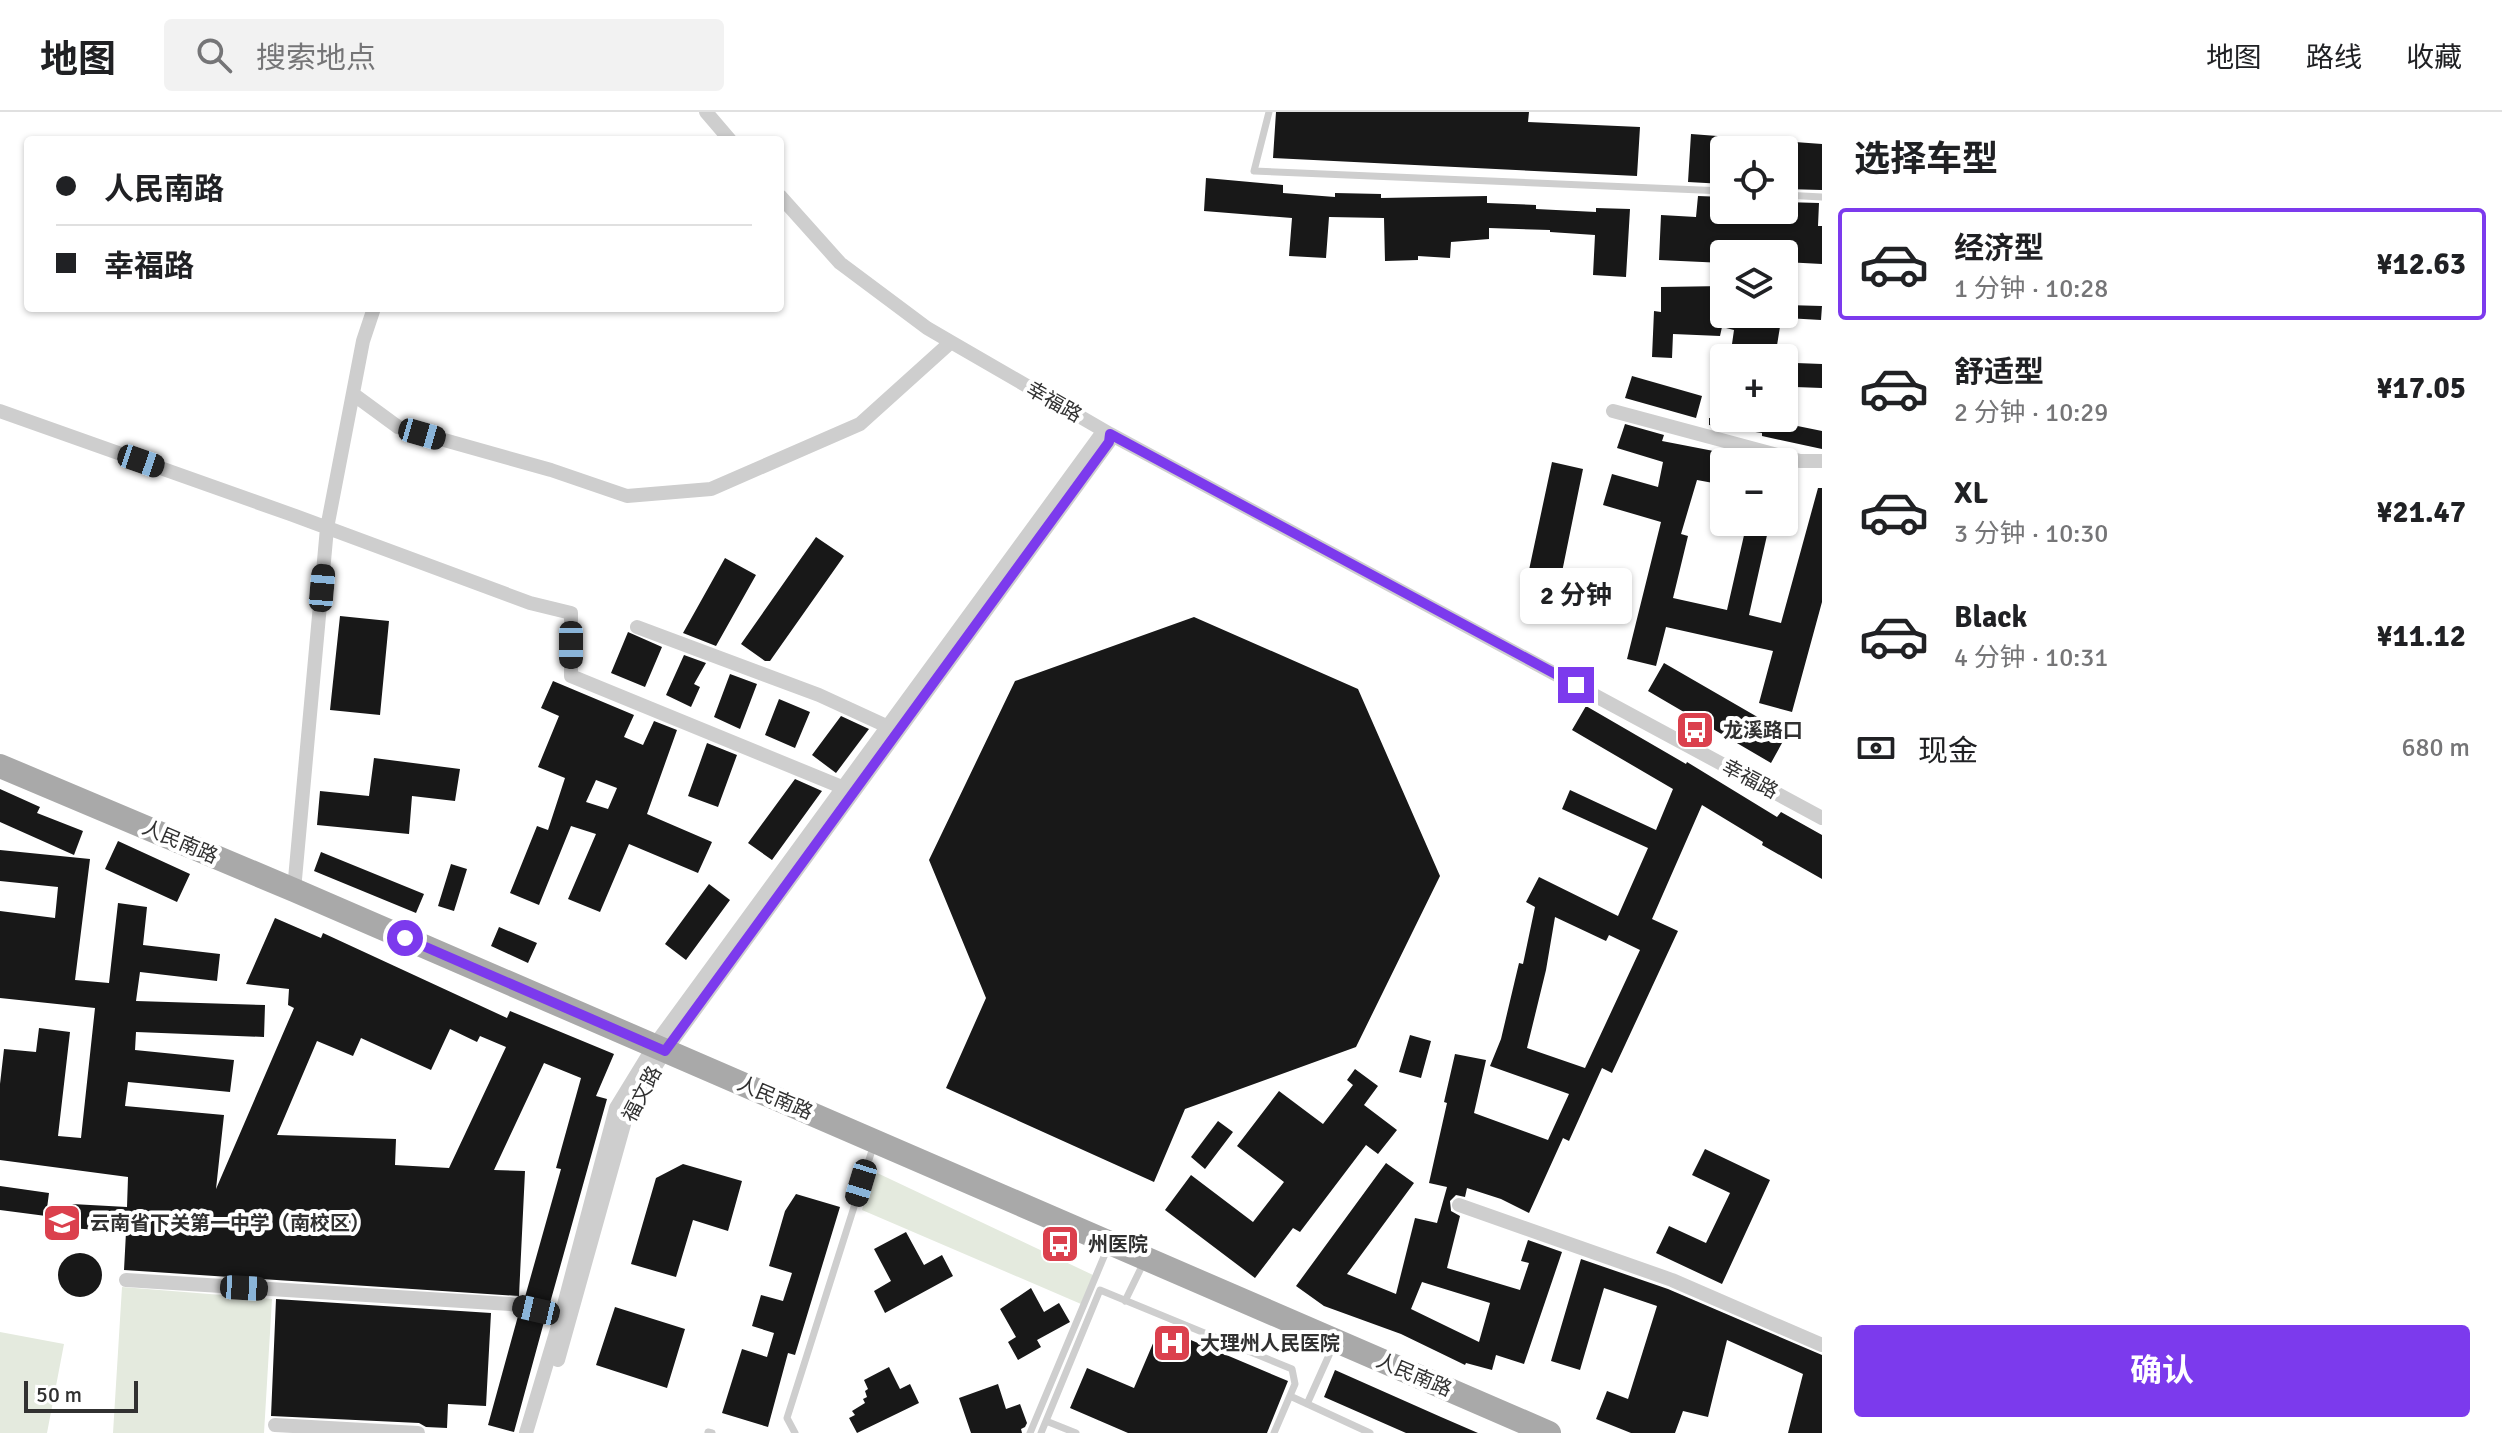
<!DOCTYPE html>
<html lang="zh">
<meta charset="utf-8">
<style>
body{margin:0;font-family:Signika,"Noto Sans SC",sans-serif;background:#f2f2f2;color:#202124;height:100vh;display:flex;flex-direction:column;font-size:30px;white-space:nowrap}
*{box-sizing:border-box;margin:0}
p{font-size:26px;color:#757577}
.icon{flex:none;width:44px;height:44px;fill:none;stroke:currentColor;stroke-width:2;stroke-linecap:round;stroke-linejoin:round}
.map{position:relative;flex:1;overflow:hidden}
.details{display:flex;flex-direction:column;background:#fff;width:680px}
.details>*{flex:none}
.top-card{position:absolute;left:24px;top:24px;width:760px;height:176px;border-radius:8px;box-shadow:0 2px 6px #0004;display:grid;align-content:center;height:176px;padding:0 32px;background:#fff}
.buttons{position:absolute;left:1710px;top:24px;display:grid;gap:16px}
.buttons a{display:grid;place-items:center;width:88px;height:88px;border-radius:8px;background:#fff;box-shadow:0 2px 6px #0004;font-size:40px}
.scale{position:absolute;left:24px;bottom:20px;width:114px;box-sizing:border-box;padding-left:8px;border:4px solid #313131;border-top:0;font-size:22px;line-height:28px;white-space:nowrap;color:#313131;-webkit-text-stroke:6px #fff;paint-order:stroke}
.end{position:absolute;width:36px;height:36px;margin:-18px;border:10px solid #7c3aed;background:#fff;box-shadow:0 0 0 4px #fff}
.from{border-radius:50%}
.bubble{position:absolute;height:56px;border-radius:8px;background:#fff;box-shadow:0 2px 6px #0004;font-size:26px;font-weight:700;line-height:56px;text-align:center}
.car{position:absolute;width:24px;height:48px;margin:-24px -12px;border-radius:10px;box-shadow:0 0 6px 2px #0007;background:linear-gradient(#222 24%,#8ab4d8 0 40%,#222 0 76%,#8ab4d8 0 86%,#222 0)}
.top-card b{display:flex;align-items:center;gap:28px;height:76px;font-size:30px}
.top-card b+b{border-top:2px solid #e0e0e0}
.top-card i{width:20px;height:20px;background:#202124}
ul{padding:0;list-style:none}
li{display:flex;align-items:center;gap:24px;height:112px;margin:0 16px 12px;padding:0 16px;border:4px solid transparent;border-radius:8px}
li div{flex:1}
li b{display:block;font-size:30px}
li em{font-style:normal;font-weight:700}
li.active{border-color:#7c3aed}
li>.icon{width:72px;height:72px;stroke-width:1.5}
h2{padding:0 32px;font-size:36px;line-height:96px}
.pay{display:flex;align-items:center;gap:20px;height:88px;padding:0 32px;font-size:30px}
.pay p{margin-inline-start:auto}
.action{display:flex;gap:16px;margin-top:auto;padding:16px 32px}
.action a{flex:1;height:92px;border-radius:8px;background:#7c3aed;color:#fff;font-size:32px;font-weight:700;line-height:92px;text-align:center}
header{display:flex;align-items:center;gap:48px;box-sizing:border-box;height:112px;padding:0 40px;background:#fff;border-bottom:2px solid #e0e0e0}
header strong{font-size:38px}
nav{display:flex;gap:44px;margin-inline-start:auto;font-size:28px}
.search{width:560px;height:72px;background:#f2f2f2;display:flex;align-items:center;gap:20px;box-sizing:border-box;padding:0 28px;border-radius:8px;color:#757577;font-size:30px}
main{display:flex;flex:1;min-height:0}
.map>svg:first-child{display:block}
.green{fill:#e4eade}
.building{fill:#181818;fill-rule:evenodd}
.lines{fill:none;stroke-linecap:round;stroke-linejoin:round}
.service{stroke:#cecece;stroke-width:7}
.minor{stroke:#cecece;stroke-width:14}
.primary{stroke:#a9a9a9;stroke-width:24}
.route{stroke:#7c3aed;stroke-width:10}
.labels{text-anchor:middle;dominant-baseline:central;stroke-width:8;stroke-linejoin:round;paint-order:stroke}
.street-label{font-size:20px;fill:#313131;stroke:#fff}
.poi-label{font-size:20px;font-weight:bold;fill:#313131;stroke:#fff;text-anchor:start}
</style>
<header>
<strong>地图</strong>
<div class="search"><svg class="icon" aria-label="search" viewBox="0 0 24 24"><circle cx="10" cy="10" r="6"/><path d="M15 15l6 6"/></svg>搜索地点</div>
<nav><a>地图</a><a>路线</a><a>收藏</a></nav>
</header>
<main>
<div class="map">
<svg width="1822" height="1321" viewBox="0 0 1822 1321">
<rect width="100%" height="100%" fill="#fff"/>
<path class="green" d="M873,1059L1093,1163L1081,1192L862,1098Z
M122,1175L272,1187L264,1321H113Z
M0,1220L64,1232L47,1321H0Z"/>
<path class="building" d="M1276,0H1529L1528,10L1640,15L1637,64L1273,46Z
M1691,22L1822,32V78L1784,77V38H1724V72L1688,70Z
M1206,66L1283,73V81L1335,85V81L1381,82V86L1487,84V91L1536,93V97L1596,100V96L1630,97L1626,165L1593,163L1595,123L1550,120V118L1489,116V127L1451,130L1450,146L1418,144V148L1385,149L1384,106L1329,105L1326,146L1289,144L1292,106L1204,99Z
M1698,84L1724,85V98H1784V90L1819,91L1818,114H1822V152L1784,150V142H1724V151L1659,148L1661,103L1696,105Z
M1724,174V202H1782L1775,246H1730L1734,218L1722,215L1720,224L1673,222L1672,246L1652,245L1654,199L1661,200V175Z
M1786,193L1822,194L1821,208L1786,206Z
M1796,251L1822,252V276L1795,275Z
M1632,264L1702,284L1696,306L1625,286Z
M1709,306H1758L1822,319V337L1762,324V321L1709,313Z
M1625,312L1664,323L1662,329L1724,341V373L1697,368L1681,422L1688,424L1673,486L1727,498L1747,410H1770L1749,503L1781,511L1818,376H1822V490L1792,600L1759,591L1773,539L1666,515L1656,554L1627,547L1661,410L1603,393L1612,362L1658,375L1663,350L1617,336Z
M1552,350L1583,357L1561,465L1529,458Z
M816,425L844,444L770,549H765L741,532Z
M725,446L756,463L716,534L683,521Z
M340,504L389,509L380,603L330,598Z
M1194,505L1358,577L1440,764L1356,935L1185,997L1154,1070L946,976L986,886L929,748L1015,569Z
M628,520L662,535L645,575L611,561Z
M684,543L706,551L694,572L700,575L691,595L666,583Z
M1664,551L1787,622L1771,651L1648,579Z
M730,562L757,572L740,617L714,605Z
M553,569L634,603L624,625L643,633L654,609L677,618L647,702L712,730L698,761L629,732L600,800L568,787L596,722L571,714L539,793L510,781L537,714L548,718L565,666L538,655L559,604L541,596ZM596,668L617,676L608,697L586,690Z
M779,587L810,600L795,636L765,623Z
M1586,594L1686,652L1687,650L1777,705L1781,700L1822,723V767L1762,733L1763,730L1702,693L1652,807L1678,819L1612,961L1602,956L1569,1029L1563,1026L1529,1101L1501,1087L1467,1076L1465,1085L1456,1083L1450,1089L1451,1099L1460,1104L1447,1156L1520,1178L1529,1151L1521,1149L1528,1128L1562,1140L1524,1252L1496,1243L1492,1258L1466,1251L1465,1253L1401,1222L1324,1194L1296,1174L1386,1051L1414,1071L1347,1162L1396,1182L1415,1106L1437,1111L1447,1075L1429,1071L1447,991L1444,990L1455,942L1486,948L1474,1001L1548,1028L1569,982L1490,954L1501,927L1519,851L1523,852L1535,795L1526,790L1539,765L1618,804L1648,736L1562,697L1570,678L1656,718L1673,677L1572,618ZM1555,805L1606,829L1609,823L1640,838L1585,956L1527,936L1546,858ZM1422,1170L1490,1191L1479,1230L1411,1197Z
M841,604L869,617L836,661L812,643Z
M707,631L737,643L718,695L688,684Z
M374,646L460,657L455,689L412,684L409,722L317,713L320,679L369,684Z
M795,667L822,679L772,748L748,731Z
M0,677L40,695L37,701L83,719L74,743L0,710Z
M118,729L190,762L177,790L105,757Z
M0,738L90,747L75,868L109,871L118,791L147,795L143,833L220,842L217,869L140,860L136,889L265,893L264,925L136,920L135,938L234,948L230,980L128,970L125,994L224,1003L216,1077L294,896L288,893L289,877L246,872L275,806L321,826L323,821L507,906L510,899L614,942L596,984L607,987L550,1191L525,1185L561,1057L556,1056L581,966L544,951L494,1058L525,1059L519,1184L124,1158L126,1120L70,1116L72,1092L127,1095L128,1065L0,1048V972L4,937L36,940L39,916L70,920L58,1024L81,1026L95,896L0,886V799L55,806L58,775L0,769ZM450,917L477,930L480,924L506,935L449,1056L395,1053L396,1027L277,1023L317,929L353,944L361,926L431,958Z
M321,740L424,782L416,801L314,759Z
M451,752L467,757L454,799L438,794Z
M709,772L730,788L686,848L665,832Z
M499,815L537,831L528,851L491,834Z
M1410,923L1431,929L1421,966L1399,960Z
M1355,957L1378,974L1364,993L1397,1018L1378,1042L1366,1033L1300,1120L1293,1116L1255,1166L1165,1098L1191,1063L1253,1110L1284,1070L1237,1034L1279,979L1323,1012L1353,973L1347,968Z
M1218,1009L1233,1020L1205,1057L1191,1045Z
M1705,1037L1770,1068L1722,1172L1656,1141L1669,1114L1706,1131L1730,1081L1692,1063Z
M683,1052L742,1069L728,1119L693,1108L676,1165L631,1152L656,1066Z
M0,1074L49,1081L46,1104L0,1098Z
M796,1082L840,1095L795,1243L788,1241L768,1315L722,1301L742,1237L767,1245L774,1221L752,1214L761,1183L783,1189L792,1161L769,1154L785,1099Z
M906,1120L924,1153L942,1143L953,1164L885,1201L874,1179L891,1169L874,1137Z
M58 1163a22 22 0 1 1 44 0a22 22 0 1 1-44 0Z
M1581,1147L1668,1177L1822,1243V1321H1788L1803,1262L1727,1228L1708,1305L1683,1299L1675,1321H1631L1596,1307L1607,1279L1628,1287L1657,1194L1604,1176L1580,1258L1551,1249Z
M1031,1176L1044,1200L1059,1191L1070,1210L1037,1228L1041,1235L1018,1248L1008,1230L1016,1225L1000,1197Z
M276,1187L491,1201L486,1294L448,1292L447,1316L426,1315L419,1311L271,1304Z
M615,1195L685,1217L667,1276L596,1253Z
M518,1204L544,1210L514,1320L488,1313Z
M1160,1215L1288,1269L1267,1321H1128L1070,1296L1087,1256L1134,1276Z
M889,1255L900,1277L910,1272L919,1291L857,1321L849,1306L855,1303L852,1299L865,1291L863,1287L867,1285L865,1279L868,1277L864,1268Z
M1335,1258L1441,1305L1478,1321H1406L1324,1285Z
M998,1272L1006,1297L1020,1292L1027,1311L1025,1315L1021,1317L1022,1321H971L959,1286Z"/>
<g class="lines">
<path class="service" d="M1269,0L1254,59L1724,79
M1784,83L1822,85
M1125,1189L1143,1152
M1290,1284L1370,1321
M1307,1292L1334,1232
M1046,1309L1076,1321
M708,1320L712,1321
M795,1321L787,1306L874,1032
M1030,1321L1108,1135
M1041,1321L1100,1178L1292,1257L1295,1272L1274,1321"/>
<path class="minor" d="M706,0L730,28
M780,84L840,151L927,216L951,230L1110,322L1822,706
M353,282L398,315L551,358L627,384L711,377L860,312L951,230
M0,299L290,402L530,491L571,501V564L849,678
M1613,299L1800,349H1822
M637,515L819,583L893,617
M294,778L327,416L363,229L374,196
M1459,1093L1672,1168L1822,1233
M126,1168L510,1192L568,1205
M558,1248L628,998L665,939L1109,330L1110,322
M275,1313L418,1321
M526,1321L561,1204L616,996L654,934L1100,324L1110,322"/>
<path class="primary" d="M0,654L294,778L1549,1321"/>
</g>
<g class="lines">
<path class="route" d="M405,826L665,939L1109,330L1110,322L1576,573"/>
</g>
<defs>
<g id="bus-square" transform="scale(2)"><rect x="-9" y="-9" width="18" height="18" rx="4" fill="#db404d" stroke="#fff"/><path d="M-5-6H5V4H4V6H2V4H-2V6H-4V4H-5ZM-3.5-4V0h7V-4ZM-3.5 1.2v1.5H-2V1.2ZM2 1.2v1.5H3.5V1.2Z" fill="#fff"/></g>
<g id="school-square" transform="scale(2)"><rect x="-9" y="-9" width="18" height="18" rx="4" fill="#db404d" stroke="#fff"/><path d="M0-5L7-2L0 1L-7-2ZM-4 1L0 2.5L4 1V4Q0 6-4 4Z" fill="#fff"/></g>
<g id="hospital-square" transform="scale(2)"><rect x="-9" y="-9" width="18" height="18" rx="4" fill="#db404d" stroke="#fff"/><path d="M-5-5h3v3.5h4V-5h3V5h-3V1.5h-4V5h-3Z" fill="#fff"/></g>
</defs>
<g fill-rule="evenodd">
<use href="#bus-square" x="1695" y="618"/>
<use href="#school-square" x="62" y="1111"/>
<use href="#bus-square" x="1060" y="1132"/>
<use href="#hospital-square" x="1172" y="1231"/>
</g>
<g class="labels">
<g class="street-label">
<text transform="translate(1054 290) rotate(30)">幸福路</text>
<text transform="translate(1750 667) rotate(28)">幸福路</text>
<text transform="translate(180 730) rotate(23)">人民南路</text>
<text transform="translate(642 982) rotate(-62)">福文路</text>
<text transform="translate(775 986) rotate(23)">人民南路</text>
<text transform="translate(1414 1263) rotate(23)">人民南路</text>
</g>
<g class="poi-label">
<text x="1723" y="618">龙溪路口</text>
<text x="90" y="1111">云南省下关第一中学（南校区）</text>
<text x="1088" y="1132">州医院</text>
<text x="1200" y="1231">大理州人民医院</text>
</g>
</g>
</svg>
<div class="buttons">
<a><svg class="icon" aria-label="locate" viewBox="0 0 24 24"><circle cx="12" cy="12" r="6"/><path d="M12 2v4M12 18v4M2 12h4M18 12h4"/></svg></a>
<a><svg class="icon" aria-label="layers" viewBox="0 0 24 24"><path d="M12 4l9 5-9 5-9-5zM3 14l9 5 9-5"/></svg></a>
<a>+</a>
<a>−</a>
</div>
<div class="scale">50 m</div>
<i class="end from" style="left:405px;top:826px"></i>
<i class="end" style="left:1576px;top:573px"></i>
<div class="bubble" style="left:1520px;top:456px;width:112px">2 分钟</div>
<i class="car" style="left:422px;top:322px;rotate:106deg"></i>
<i class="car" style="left:141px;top:349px;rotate:109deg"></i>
<i class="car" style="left:322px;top:476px;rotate:5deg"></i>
<i class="car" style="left:571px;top:533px;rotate:180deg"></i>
<i class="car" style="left:861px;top:1071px;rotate:197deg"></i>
<i class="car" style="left:244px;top:1176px;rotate:93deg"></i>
<i class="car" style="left:536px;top:1198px;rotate:283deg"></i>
<div class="top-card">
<b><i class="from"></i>人民南路</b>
<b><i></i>幸福路</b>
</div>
</div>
<section class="details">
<h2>选择车型</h2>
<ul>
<li class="active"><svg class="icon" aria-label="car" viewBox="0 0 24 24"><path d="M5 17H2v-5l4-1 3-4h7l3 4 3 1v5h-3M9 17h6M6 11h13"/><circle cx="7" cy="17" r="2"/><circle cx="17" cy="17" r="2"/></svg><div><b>经济型</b><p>1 分钟 · 10:28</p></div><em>¥12.63</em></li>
<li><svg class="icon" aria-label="car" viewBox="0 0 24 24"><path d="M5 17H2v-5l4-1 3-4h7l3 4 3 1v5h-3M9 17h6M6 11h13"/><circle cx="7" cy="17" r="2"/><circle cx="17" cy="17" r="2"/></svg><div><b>舒适型</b><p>2 分钟 · 10:29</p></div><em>¥17.05</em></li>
<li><svg class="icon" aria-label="car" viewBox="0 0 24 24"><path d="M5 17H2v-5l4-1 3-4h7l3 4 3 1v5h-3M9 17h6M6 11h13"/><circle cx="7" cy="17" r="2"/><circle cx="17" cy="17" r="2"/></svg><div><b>XL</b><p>3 分钟 · 10:30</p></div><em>¥21.47</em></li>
<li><svg class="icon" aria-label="car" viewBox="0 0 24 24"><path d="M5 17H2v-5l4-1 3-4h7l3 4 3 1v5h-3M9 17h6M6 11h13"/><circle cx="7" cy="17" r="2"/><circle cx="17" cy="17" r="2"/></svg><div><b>Black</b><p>4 分钟 · 10:31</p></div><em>¥11.12</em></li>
</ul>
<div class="pay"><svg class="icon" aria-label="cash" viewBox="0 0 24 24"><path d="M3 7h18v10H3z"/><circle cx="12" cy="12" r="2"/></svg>现金<p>680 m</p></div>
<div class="action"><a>确认</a></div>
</section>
</main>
